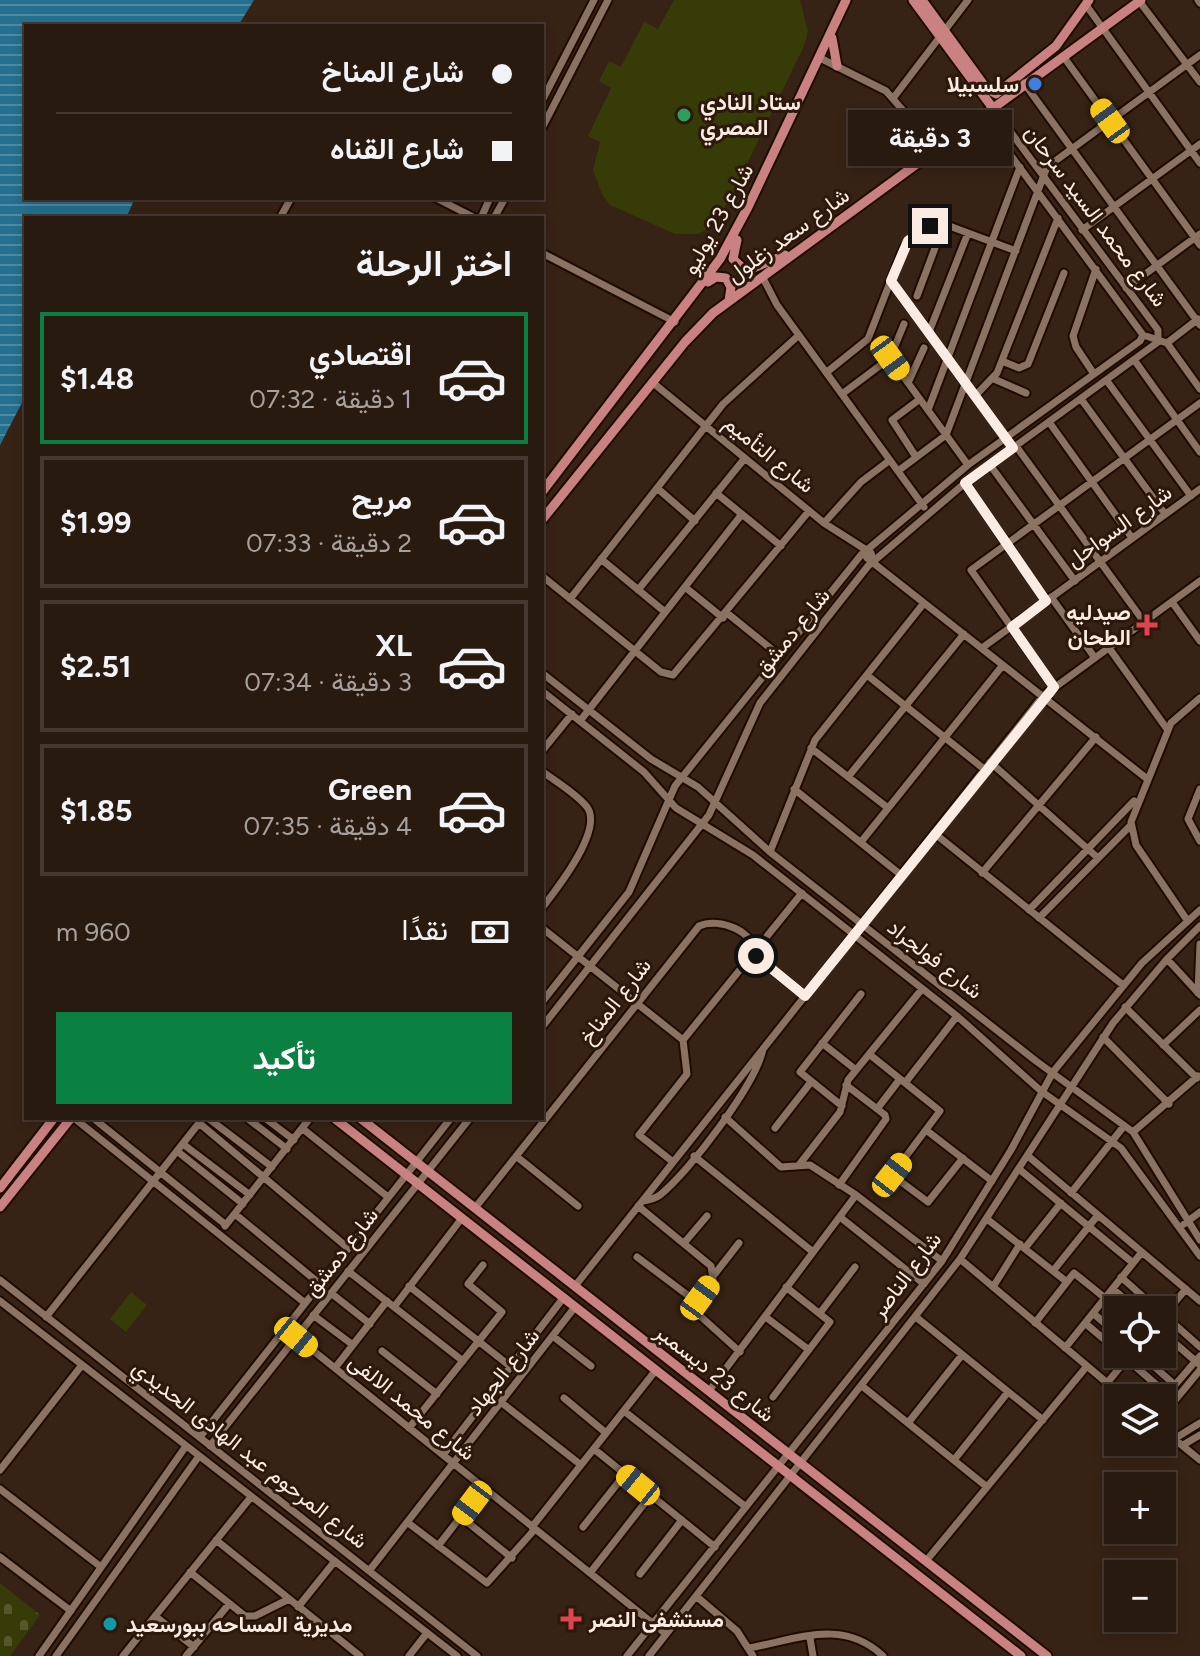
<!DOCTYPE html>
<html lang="ar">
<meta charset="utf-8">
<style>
body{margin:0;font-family:Figtree,Vazirmatn,sans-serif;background:#35271e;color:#f1f3f6;direction:rtl;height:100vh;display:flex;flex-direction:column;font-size:30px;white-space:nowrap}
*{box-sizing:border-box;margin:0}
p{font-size:26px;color:#a5a19f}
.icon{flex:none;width:44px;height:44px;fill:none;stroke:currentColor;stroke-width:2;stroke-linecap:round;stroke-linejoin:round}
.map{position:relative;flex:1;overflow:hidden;direction:ltr}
.drawer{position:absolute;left:24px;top:216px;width:520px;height:904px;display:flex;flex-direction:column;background:#291a10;border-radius:0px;box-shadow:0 4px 12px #0003,0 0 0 2px #453830;direction:rtl}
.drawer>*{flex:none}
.hud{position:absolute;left:24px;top:24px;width:520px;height:176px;border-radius:0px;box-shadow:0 4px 12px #0003,0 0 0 2px #453830;direction:rtl;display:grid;align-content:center;height:176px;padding:0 32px;background:#291a10}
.controls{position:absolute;left:1104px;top:1296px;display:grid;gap:16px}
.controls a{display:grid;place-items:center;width:72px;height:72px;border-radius:0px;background:#291a10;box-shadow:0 4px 12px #0003,0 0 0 2px #453830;font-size:40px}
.end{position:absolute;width:36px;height:36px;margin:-18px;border:10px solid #faece3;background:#111;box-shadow:0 0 0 4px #111}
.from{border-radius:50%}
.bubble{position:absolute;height:56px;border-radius:0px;background:#291a10;box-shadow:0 4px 12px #0003,0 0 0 2px #453830;font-size:26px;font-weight:700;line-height:56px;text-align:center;direction:rtl}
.car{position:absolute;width:24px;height:48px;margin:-24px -12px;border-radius:10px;box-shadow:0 0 6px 2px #0007;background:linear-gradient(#f5c518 24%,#345 0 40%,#f5c518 0 76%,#345 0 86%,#f5c518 0)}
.hud b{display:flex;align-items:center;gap:28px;height:76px;font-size:30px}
.hud b+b{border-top:2px solid #453830}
.hud i{width:20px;height:20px;background:#f1f3f6}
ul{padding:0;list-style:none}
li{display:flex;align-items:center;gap:24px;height:132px;margin:0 16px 12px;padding:0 16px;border:4px solid #453830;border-radius:0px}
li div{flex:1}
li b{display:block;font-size:30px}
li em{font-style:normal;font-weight:700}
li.current{border-color:#0b8043}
li>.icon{width:72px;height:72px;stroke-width:1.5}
h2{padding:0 32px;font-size:36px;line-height:96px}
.pay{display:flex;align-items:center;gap:20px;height:88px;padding:0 32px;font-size:30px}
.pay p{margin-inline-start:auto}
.primary-button{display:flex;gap:16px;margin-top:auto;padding:16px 32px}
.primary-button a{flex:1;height:92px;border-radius:0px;background:#0b8043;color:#fff;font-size:32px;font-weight:700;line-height:92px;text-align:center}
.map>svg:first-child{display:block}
.grass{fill:#363b07}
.cemetery{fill:url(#cemetery-stones)}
.water{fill:url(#water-rules)}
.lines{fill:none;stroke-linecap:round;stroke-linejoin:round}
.minor-casing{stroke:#1e0c02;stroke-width:11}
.major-casing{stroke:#1e0c02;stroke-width:13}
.minor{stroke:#8b7363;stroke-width:7}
.major{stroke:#c98281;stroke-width:9}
.route{stroke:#faece3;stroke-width:10}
.shop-dot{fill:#3f7fe0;stroke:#2d190c;stroke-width:3}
.leisure-dot{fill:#2e9e5b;stroke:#2d190c;stroke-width:3}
.health-dot{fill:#e0444e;stroke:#2d190c;stroke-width:3}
.culture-dot{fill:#0f9aa8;stroke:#2d190c;stroke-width:3}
.labels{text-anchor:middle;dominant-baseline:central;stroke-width:6;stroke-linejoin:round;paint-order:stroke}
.poi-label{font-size:22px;font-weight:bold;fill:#faece3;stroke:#2d190c;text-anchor:start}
.street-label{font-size:22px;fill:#faece3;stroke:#2d190c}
</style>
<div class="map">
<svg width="1200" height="1656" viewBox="0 0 1200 1656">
<defs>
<pattern id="cemetery-stones" width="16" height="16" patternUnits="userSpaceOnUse" patternTransform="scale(2)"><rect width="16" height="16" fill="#363b07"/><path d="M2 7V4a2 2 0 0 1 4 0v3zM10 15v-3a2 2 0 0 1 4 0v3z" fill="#54582b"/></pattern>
<pattern id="water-rules" width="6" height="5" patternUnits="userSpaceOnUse" patternTransform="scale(2)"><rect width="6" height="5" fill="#25708f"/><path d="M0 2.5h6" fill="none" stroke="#508ba4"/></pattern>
</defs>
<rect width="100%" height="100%" fill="#372315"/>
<path class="grass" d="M674,0H800L808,31L804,46L728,203L706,230L698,234H675L610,205L602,194L593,170L600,142L588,136L611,88L599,81L609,61L621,67L644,22L658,29Z
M131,1292L147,1305L126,1332L110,1319Z"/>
<path class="cemetery" d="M0,1583L40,1615L10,1656H0Z"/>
<path class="water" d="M0,0H254L238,26H26V198H135L126,218H26V395L0,445Z"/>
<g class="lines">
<g class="minor-casing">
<path id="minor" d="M1198,0L1200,3
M1139,1L1200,82
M1086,5L1200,163
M1063,56L1200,245
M820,58L886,91L935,147
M1024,83L1200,325
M894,97L968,0
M542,101L594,0
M981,115L1143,335L1167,343L1200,389
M542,128L608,0
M436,198L475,218
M280,218L291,198
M481,218L490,198
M494,218L505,198
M1082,230L1200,144
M542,253L675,322
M762,276L777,305L924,507
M891,281L1013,448
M1126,288L1200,234
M917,296L944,224
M929,332L968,233
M1167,343L1198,319
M884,350L968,465
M1002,361L1019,368L1028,364L1064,273
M1135,361L1200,452
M827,372L868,339L903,249L922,230L944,224L1016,251
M1094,374L1076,347L1073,336L1096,269
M994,379L1026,393
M1107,381L1191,496
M652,382L824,523L871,553L873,560
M908,383L924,348
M842,394L890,358L904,324
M975,396L997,373L1058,218
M1081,399L1165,514
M928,410L1020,167
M1049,422L1132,538
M1016,446L1144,622
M916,457L892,420L920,399
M990,465L1075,581
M898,471L946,435L1047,167L1200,55
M965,483L1046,601
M657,488L695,521
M716,493L781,546
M824,523L861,482L890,460
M864,551L867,558L1146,778
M601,559L665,612
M542,576L661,672L673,675L809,511
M685,587L723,618
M638,590L745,458
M1051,597L1095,658
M570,599L723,404L799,335
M1172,602L1200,641
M727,613L780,656
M982,648L1200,489
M1109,648L1167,729
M542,673L651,759L698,787L770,852L1036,1061L1133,1132L1200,1240
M867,675L984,769
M1054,687L971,570L1200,403
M542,691L644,772L676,808L753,855L957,1016L1041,1091L1121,1148L1200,1256
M580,721L742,514
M811,748L888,808
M542,751L572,714
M990,762L1098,858
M542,771C556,782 576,793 587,807C604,830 556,890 542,908
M848,777L964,634
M794,789L901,875
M1200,789L1188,819L1200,841
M934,833L1123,985
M861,842L1003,665
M770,852L815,740L924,603
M982,873L1096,737
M1029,910L1134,801
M1039,918L1130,826
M1187,920L1136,845L1131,822L1171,723L1200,698
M542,928L683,1040L687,1074L639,1135L673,1162
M1167,959L1200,995
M1198,993L1200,944
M542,1002L629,892L675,786L861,555L968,465L1140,341L1143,335
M1125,1007L1197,1078
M542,1027L709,815L760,703L868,566L965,483L1158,342V330L992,107
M1103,1037L1169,1104
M683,1040L802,893
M822,1043L856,1070
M1163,1045L1200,1010
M869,1054L940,1111L892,1175L928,1202L963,1158
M905,1083L957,1016
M842,1106L800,1072L861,994
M877,1109L900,1079
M725,1117L781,1167L810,1165L856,1195L942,1261
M74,1118L305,1303
M93,1118L226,1225
M208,1118L272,1167
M247,1118L287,1149
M265,1118L294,1140
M199,1123L348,1248
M775,1128L811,1082
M303,1129L388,1197
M926,1130L992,1181
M1133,1132L1198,1076
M183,1144L250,1195
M177,1151L243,1204
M516,1156L578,1206
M694,1156L813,1252
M1028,1156L1200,1301
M799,1165L840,1112L848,1080L922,989
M1019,1169L1133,1263
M839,1185L886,1119L885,1115L846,1085
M1071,1193L1124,1126
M643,1201C649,1200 655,1199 660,1195C689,1172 756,1084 763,1049
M638,1206L711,1266L713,1280L698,1303V1314L740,1352
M475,1208L699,926C720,917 755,931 756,956L805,996
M235,1214L320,1284
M840,1217L924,1284
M987,1219L1067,1282
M1184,1224L1200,1212
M225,1226L310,1118
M684,1243L707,1216
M1025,1248L1061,1203
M637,1257L698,1303
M960,1259L1125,1398
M348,1271L463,1361
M1053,1271L1098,1215
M714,1275L739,1243
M1121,1277L1158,1310
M0,1280L477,1656
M409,1286L511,1367
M575,1286L1043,696L1200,581
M993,1287L1020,1244
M1113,1289L1137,1310
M331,1293L370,1324
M0,1301L457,1656
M394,1307L462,1218
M820,1313L855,1267
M1093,1313L1118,1335
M1162,1313L1200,1347
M313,1315L353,1345
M1163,1316L1186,1289
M46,1317L203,1118
M916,1317L1043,1420
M767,1318L809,1350
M1035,1323L1074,1273L1105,1298
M1085,1323L1118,1351
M285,1328L666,1634
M1162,1332L1200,1365
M554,1337L591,1366
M1065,1348L1142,1252
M382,1351L437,1394
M1121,1354L1167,1394
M1140,1354L1175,1385
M335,1368L387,1301
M1107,1383L1131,1354
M862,1386L987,1487
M709,1391L856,1195
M773,1397L830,1322L786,1287
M564,1398L606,1433
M1162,1400L1200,1356
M502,1403L581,1465
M624,1411L746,1507
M1162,1416L1200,1370
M908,1423L962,1355
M409,1428L502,1312L468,1284L483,1265
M1162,1429L1200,1460
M200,1437L451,1118
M1174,1439L1200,1423
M1183,1445L1200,1435
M210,1446L470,1118
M594,1449L715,1547
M443,1455L564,1297
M954,1460L1008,1392
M0,1470L82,1365
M0,1489L101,1567
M461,1517L512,1558
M407,1522L487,1583L535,1529
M532,1527L656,1370
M583,1527L625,1474
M216,1540L360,1656
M438,1546L483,1488
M0,1557L71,1611
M926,1561L1087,1366
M369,1571L575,1307
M190,1572L245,1616H255L289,1599
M590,1573L651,1495
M640,1574L682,1520
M696,1596L737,1631L753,1656
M298,1607L335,1561
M155,1616L194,1647
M810,1638L813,1656
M749,1648C798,1639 843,1618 883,1656
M39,1656L186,1446
M56,1656L199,1456
M123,1656L251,1497
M186,1656L229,1604
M409,1656L427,1633
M627,1656L942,1261L1011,1150L1053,1072L1142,963L1200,910
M649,1656L960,1259L1113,1023L1167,959L1200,926"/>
</g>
<g class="major-casing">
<path id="major" d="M913,0L992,107
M922,0L986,88L996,94L1056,46L1089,0
M832,38L837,66
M737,240L733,259L746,271L785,255
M708,282L716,277L726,278L731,287L729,301
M542,492L720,259L748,207L846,0
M542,520L685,342L713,313L1141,0
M334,1118L1021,1656
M360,1118L1047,1656
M0,1188L54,1118
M0,1207L71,1118"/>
</g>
<use href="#minor" class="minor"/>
<use href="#major" class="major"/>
</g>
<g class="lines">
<path class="route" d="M756,956L805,996L1054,687L1012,627L1046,601L965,483L1013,448L891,281L908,241L930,226"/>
</g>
<circle class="shop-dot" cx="1035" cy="84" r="8"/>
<circle class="leisure-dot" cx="684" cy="115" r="8"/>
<g class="health-dot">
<path d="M1143 613h8v8h8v8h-8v8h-8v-8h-8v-8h8z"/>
<path d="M567 1607h8v8h8v8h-8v8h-8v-8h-8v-8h8z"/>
</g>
<circle class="culture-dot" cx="110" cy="1624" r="8"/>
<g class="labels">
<g class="poi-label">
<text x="1019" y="84" text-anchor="end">سلسبيلا</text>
<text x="700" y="102">ستاد النادي<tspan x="700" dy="25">المصري</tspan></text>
<text x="1131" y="612" text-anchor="end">صيدليه<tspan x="1131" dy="25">الطحان</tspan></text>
<text x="589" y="1619">مستشفى النصر</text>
<text x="126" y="1624">مديرية المساحه ببورسعيد</text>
</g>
<g class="street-label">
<text transform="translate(1096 216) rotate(53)">شارع محمد السيد سرحان</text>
<text transform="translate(718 219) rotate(-61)">شارع 23 يوليو</text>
<text transform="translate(788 235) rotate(-36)">شارع سعد زغلول</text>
<text transform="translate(769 454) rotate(39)">شارع التأميم</text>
<text transform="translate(1119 526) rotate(-36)">شارع السواحل</text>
<text transform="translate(792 632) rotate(-51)">شارع دمشق</text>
<text transform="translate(935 959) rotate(38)">شارع فولجراد</text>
<text transform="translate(615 1001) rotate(-52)">شارع المناخ</text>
<text transform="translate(341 1252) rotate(-52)">شارع دمشق</text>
<text transform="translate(906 1275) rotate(-53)">شارع الناصر</text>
<text transform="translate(503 1372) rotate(-52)">شارع الجهاد</text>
<text transform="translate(715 1373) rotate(38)">شارع 23 ديسمبر</text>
<text transform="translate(412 1407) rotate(39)">شارع محمد الالفى</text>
<text transform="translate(250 1454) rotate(38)">شارع المرحوم عبد الهادى الحديدي</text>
</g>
</g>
</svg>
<div class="controls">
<a><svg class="icon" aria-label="locate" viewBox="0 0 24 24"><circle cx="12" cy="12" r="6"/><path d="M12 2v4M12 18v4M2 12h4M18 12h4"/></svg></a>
<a><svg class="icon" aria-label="layers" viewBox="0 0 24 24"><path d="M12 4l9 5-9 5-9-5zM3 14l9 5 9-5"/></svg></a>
<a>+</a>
<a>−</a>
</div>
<i class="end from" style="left:756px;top:956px"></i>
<i class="end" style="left:930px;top:226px"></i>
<div class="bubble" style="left:848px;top:110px;width:164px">3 دقيقة</div>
<i class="car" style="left:1110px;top:121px;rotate:324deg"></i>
<i class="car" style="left:890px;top:358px;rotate:144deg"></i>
<i class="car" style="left:892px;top:1175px;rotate:38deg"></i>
<i class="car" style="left:700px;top:1298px;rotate:36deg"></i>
<i class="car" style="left:296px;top:1337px;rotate:129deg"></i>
<i class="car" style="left:638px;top:1485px;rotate:309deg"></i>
<i class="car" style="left:472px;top:1503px;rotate:217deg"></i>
<div class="hud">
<b><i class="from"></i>شارع المناخ</b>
<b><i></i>شارع القناه</b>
</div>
<section class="drawer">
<h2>اختر الرحلة</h2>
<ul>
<li class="current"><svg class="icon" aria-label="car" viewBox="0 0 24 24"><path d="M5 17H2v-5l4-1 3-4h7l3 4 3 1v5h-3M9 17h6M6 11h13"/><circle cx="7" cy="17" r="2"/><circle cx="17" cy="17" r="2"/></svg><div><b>اقتصادي</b><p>1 دقيقة · 07:32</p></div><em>$1.48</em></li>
<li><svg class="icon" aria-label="car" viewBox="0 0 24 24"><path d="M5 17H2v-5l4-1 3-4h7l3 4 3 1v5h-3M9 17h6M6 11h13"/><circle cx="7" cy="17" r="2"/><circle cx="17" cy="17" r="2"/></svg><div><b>مريح</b><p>2 دقيقة · 07:33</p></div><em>$1.99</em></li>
<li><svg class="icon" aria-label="car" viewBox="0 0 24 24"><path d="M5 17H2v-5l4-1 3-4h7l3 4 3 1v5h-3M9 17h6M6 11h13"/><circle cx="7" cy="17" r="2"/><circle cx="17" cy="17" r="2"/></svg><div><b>XL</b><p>3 دقيقة · 07:34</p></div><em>$2.51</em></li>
<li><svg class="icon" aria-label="car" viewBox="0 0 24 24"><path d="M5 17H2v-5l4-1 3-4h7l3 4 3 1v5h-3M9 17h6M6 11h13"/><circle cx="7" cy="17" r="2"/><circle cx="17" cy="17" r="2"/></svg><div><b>Green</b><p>4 دقيقة · 07:35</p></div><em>$1.85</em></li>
</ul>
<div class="pay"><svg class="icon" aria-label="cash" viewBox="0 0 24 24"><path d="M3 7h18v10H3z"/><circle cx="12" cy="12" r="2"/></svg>نقدًا<p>960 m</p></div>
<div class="primary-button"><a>تأكيد</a></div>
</section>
</div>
